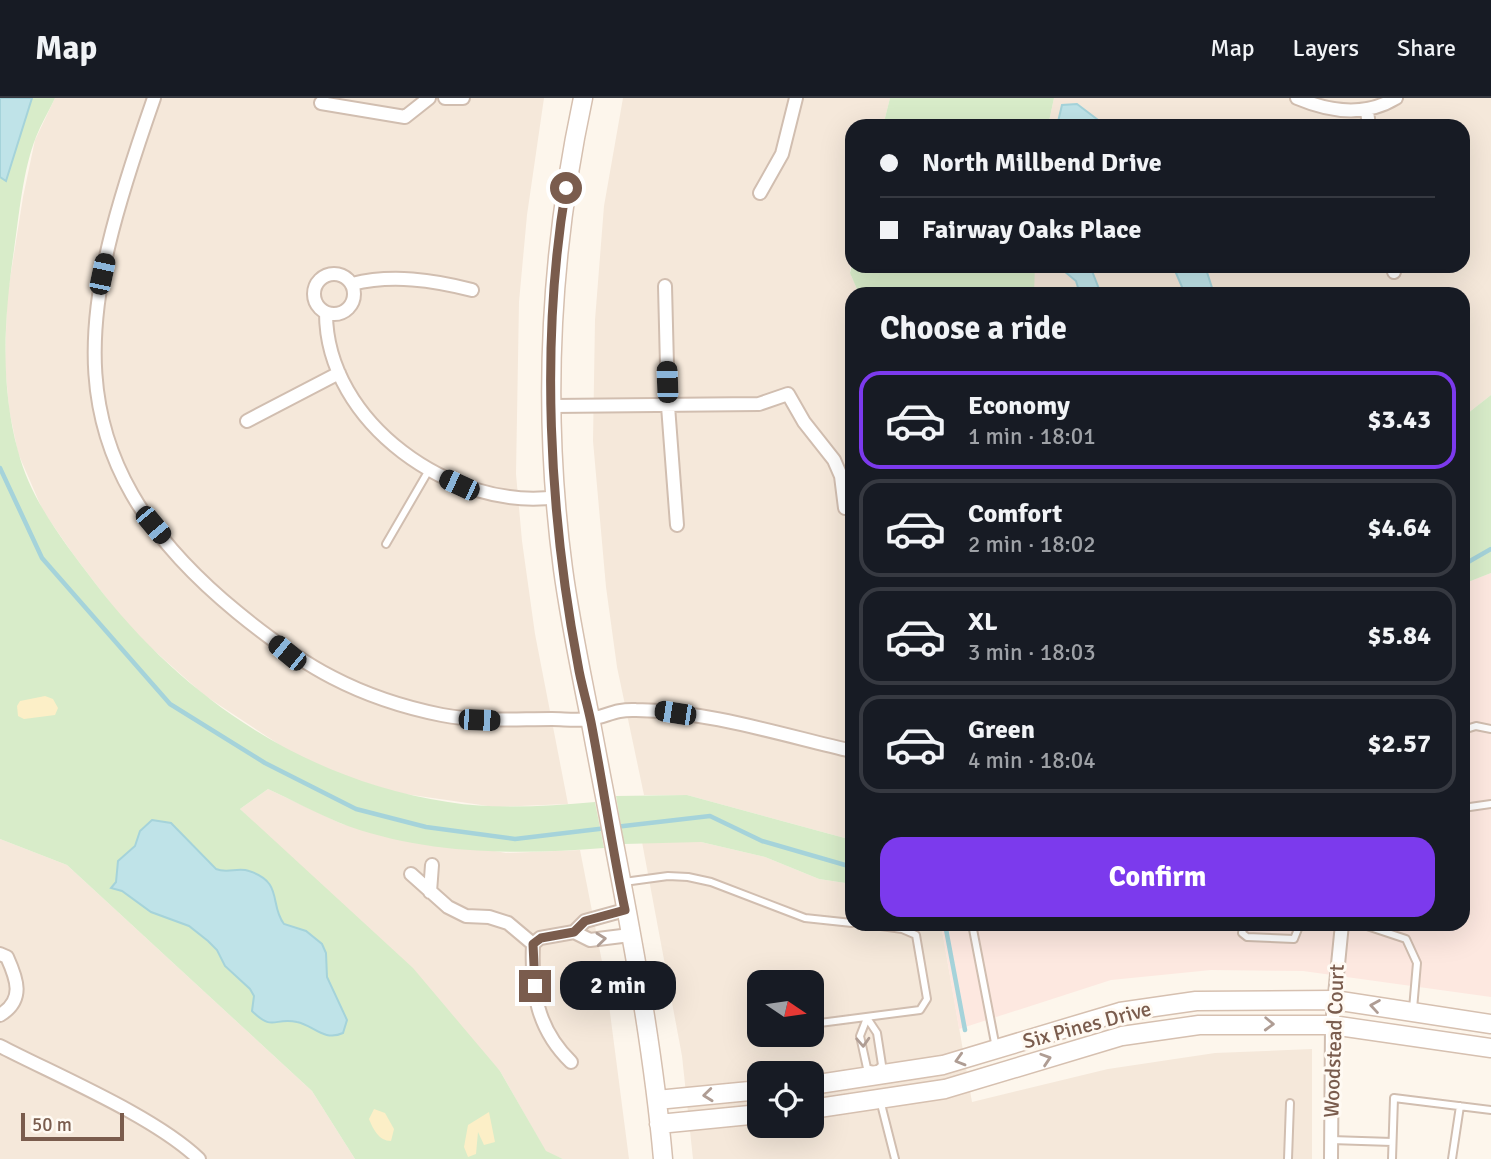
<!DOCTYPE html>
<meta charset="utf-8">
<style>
body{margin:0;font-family:Signika,sans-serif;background:#20242c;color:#f1f3f6;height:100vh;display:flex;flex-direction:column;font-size:26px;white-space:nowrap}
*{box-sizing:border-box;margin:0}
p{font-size:23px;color:#9ea1a6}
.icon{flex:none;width:38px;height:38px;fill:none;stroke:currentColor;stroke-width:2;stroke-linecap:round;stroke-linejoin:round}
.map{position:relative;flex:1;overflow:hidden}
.side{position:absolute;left:845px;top:189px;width:625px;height:644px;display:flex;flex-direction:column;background:#171b24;border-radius:21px;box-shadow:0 7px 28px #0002}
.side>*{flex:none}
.guide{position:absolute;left:845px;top:21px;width:625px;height:154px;border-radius:21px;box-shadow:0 7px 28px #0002;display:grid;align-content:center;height:154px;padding:0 35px;background:#171b24}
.needle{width:46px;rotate:103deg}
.controls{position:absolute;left:747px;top:872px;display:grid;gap:14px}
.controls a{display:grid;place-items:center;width:77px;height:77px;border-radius:14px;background:#171b24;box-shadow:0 7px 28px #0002;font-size:35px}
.scale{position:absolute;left:21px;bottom:18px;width:103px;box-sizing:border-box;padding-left:7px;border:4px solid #7a5c4d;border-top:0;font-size:19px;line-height:24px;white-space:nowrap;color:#7a5c4d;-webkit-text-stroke:5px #fffaf3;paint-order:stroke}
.end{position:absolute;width:32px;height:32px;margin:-16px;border:9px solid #7a5c4d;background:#fff;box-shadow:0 0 0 4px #fff}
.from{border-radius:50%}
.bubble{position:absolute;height:49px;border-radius:21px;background:#171b24;box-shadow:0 7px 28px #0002;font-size:23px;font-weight:700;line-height:49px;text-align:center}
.car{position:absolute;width:21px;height:42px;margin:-21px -10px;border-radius:9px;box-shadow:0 0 5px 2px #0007;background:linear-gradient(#222 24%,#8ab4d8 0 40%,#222 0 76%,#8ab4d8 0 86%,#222 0)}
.guide b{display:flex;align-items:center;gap:24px;height:66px;font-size:26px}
.guide b+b{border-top:2px solid #363941}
.guide i{width:18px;height:18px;background:#f1f3f6}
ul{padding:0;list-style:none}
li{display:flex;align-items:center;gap:21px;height:98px;margin:0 14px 10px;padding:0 21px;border:4px solid #363941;border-radius:21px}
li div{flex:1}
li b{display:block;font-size:26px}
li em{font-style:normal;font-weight:700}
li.on{border-color:#7c3aed}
li>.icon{width:63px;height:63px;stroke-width:1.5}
h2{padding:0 35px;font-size:32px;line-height:84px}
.cta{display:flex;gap:14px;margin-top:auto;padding:14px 35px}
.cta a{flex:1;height:80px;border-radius:21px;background:#7c3aed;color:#fff;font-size:28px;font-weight:700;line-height:80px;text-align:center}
header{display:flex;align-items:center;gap:42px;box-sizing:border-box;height:98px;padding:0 35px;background:#171b24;border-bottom:2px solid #363941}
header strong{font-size:33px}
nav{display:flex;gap:38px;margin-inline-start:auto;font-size:24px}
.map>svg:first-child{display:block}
.residential{fill:#f5e8da;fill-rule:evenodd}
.commercial{fill:#fde8e0}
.green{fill:#d8ecc9}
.sand{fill:#fcefc7}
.water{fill:#bfe3e8;stroke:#a5d3da;stroke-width:2}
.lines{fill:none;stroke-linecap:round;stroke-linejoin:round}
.stream{stroke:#a5d3da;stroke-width:4.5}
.lane-casing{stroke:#d1beb0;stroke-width:10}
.street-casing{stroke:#d1beb0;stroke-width:16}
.secondary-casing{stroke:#d6c0b0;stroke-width:21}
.lane{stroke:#fff;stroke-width:6}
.street{stroke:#fff;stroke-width:12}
.secondary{stroke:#fff;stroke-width:18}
.oneway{stroke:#af9d94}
.route{stroke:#7a5c4d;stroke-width:9}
.labels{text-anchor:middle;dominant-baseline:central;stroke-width:6;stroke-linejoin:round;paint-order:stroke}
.street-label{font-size:21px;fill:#7a5c4d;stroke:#fffaf3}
</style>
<header>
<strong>Map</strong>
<nav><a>Map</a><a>Layers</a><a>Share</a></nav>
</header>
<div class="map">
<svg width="1491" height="1061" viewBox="0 0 1491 1061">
<rect width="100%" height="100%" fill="#fdf6ec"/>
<path class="residential" d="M55,0H544L527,117L519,204L516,376L522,443L535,536L568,706L495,709L398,695L344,678L289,653L204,597L130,531L73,456L43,413L18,355L9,311L5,266L7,200L23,99L35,42Z
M623,0H890L883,28H852L850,175L859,196H852V742L687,697H644L617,569L606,489L593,343L595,222L604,108Z
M1054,0H1491V297L1463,319V196H1034L1033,188L1035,168H1463V28H1048Z
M268,691L342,726L506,755L580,752L606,884L629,1061H563L546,1054L500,973L240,711Z
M0,741L67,767L312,993L355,1061H0Z
M642,744H701L765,759L819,781L852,786V826H941L972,1004L1108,971L1215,955L1312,951V1061H693L682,958ZM760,884H812V936H760ZM760,975H812V1027H760Z"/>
<path class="commercial" d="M1491,475V899L1303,873L1211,872L1111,882L959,931L941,826H1463V486Z"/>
<path class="green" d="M0,0H55C49,13 41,26 36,39C23,71 19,118 14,152C4,219 0,287 18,353C31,403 64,444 95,485C182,599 304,682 448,704C497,712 547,708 595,704L604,750C517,757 423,757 340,725C316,715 292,702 268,691L240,711L413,870L500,973L546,1053L563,1061H355L312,993L67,767L0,741Z
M890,0H1054L1048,28H883Z
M852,167L1035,168L1034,196H859L850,175Z
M1491,297V475L1463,486V319Z
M687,697L852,742V786L819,781L765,759L701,744L624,746L616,698Z"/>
<path class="sand" d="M45,598L53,601L58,610L55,617L24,621L18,618L17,608L20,603Z
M374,1011L385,1015L394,1031L391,1043C379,1043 373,1031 369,1021Z
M489,1014L495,1044L484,1047L478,1034L476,1056L468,1059L464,1049L468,1027Z"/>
<path class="water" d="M0,0H32L6,83L0,79Z
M1077,6L1106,28H1057L1062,7Z
M1058,168H1090L1101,196H1080L1076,183Z
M1173,168H1205L1214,196H1185Z
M152,722L171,725L216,771C227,776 238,769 249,773C284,784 269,807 284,826L306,833L322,846L326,855L327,879L347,922L343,935C324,944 313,927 297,924C274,919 273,934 252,913L254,898L250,891L225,868L217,852L208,843L189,828L151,814L122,793L111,790L116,784L118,763L135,748L140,733Z"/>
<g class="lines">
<path class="stream" d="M0,370L42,460L170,606L265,665L356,711L426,729L515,741L607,730
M1463,467L1491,451
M615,729L710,718L762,743L852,769
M945,826L965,932"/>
<g class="lane-casing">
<path id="lane" d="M386,446L429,372
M1463,632L1476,628L1491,631
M1463,710L1491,706
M624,784L668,778L688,779L711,784L805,820L852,825
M972,826L996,950
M1244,826L1242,835L1247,839L1294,841L1300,826
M1361,826L1406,841L1417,865L1413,911
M812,926L920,912L927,901L916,837L902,831L867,826
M873,972L867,970L860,938L867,920L877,935L882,967L878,971
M880,1002L895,1061
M1331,1042L1392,1044
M1288,1061L1290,1005
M1392,1061L1394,1000L1491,1012
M1452,1061L1460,1008"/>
</g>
<g class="street-casing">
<path id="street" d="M154,0C81,209 43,355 237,514C303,568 357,600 442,617C479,624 515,621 552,621C564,621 577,623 589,621C607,619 613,611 636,612C708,613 782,637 852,653
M445,0H463
M1297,0C1330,14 1365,19 1396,0
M321,5L405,19L429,0
M1367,13L1369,28
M760,95L782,56L796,0
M1393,168L1394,174
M314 196a20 20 0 1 1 40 0a20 20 0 1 1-40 0Z
M352,186C392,176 433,182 472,192
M665,188L668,308L677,427
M326,215C326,325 453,414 557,399
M553,308L759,306L788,296L804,324L834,362L841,378L845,410
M247,323L339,275
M411,776L448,809L466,818L489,819L508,825L533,846
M430,794L432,767
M574,834L590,842L630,837
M533,846C531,893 537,931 571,964
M533,846L540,840L574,834L585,823L625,812
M0,856L7,859C17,881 25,902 0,917
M0,948C58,978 154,1018 199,1061
M1331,1061L1332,927L1342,826"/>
</g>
<g class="secondary-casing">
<path id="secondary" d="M583,0C550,154 542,314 563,471C570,523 581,574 591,625C618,770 650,915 663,1061
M812,987L943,967L1120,914L1196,903L1334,902L1491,926
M657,1002L760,992
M812,1011L945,991L1122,938L1199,927H1332L1491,950
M659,1026L760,1016"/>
</g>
<use href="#lane" class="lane"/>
<use href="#street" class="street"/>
<use href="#secondary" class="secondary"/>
</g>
<defs><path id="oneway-chevron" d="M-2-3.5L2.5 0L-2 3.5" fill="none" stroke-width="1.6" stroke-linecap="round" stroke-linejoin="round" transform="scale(1.75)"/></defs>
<g class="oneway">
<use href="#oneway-chevron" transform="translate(601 841) rotate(-6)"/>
<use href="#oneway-chevron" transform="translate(1375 908) rotate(-171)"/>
<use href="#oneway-chevron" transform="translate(1269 926) rotate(2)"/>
<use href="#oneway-chevron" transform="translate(863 944) rotate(87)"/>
<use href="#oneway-chevron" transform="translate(1046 961) rotate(-18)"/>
<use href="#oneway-chevron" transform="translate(960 962) rotate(164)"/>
<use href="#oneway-chevron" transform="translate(708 997) rotate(174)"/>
</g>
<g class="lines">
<path class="route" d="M535,888L533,846L541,840L574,834L585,823L625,812C612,750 603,686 591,624C587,604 581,586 578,567C549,414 540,243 566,90"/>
</g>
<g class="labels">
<g class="street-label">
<text transform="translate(1087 927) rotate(-15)">Six Pines Drive</text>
<text transform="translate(1334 943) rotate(-88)">Woodstead Court</text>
</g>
</g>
</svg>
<div class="controls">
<a><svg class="needle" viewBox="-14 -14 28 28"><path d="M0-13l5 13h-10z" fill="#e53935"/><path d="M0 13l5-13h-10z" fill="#9ea1a6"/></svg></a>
<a><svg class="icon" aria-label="locate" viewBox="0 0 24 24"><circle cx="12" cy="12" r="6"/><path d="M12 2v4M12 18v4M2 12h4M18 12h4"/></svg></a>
</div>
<div class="scale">50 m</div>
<i class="end from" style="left:566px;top:90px"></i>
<i class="end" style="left:535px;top:888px"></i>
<div class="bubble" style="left:560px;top:863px;width:116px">2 min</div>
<i class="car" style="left:102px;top:176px;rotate:12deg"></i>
<i class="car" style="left:667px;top:284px;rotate:358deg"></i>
<i class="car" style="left:459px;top:387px;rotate:295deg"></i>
<i class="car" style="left:153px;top:427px;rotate:140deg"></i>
<i class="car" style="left:287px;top:555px;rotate:309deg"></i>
<i class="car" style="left:675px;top:615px;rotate:279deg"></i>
<i class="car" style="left:479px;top:622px;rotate:92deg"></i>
<div class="guide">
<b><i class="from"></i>North Millbend Drive</b>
<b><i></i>Fairway Oaks Place</b>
</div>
<section class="side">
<h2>Choose a ride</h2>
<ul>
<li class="on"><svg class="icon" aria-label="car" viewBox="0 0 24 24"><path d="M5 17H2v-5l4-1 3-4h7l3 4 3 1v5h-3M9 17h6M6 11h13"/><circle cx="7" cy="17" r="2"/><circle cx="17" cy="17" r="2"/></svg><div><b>Economy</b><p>1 min · 18:01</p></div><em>$3.43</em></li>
<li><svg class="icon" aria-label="car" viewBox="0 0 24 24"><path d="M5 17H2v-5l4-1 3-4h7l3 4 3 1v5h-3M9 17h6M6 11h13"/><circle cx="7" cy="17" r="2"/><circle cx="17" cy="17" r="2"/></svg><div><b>Comfort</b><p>2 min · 18:02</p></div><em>$4.64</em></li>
<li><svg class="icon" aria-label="car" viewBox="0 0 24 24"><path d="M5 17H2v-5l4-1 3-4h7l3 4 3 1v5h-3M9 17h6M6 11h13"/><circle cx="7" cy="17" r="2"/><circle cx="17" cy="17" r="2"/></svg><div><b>XL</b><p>3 min · 18:03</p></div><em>$5.84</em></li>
<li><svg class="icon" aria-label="car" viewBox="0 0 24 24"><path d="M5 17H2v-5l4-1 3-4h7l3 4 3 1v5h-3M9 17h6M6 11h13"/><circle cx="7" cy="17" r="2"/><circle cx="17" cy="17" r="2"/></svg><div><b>Green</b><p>4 min · 18:04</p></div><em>$2.57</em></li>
</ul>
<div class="cta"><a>Confirm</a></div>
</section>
</div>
